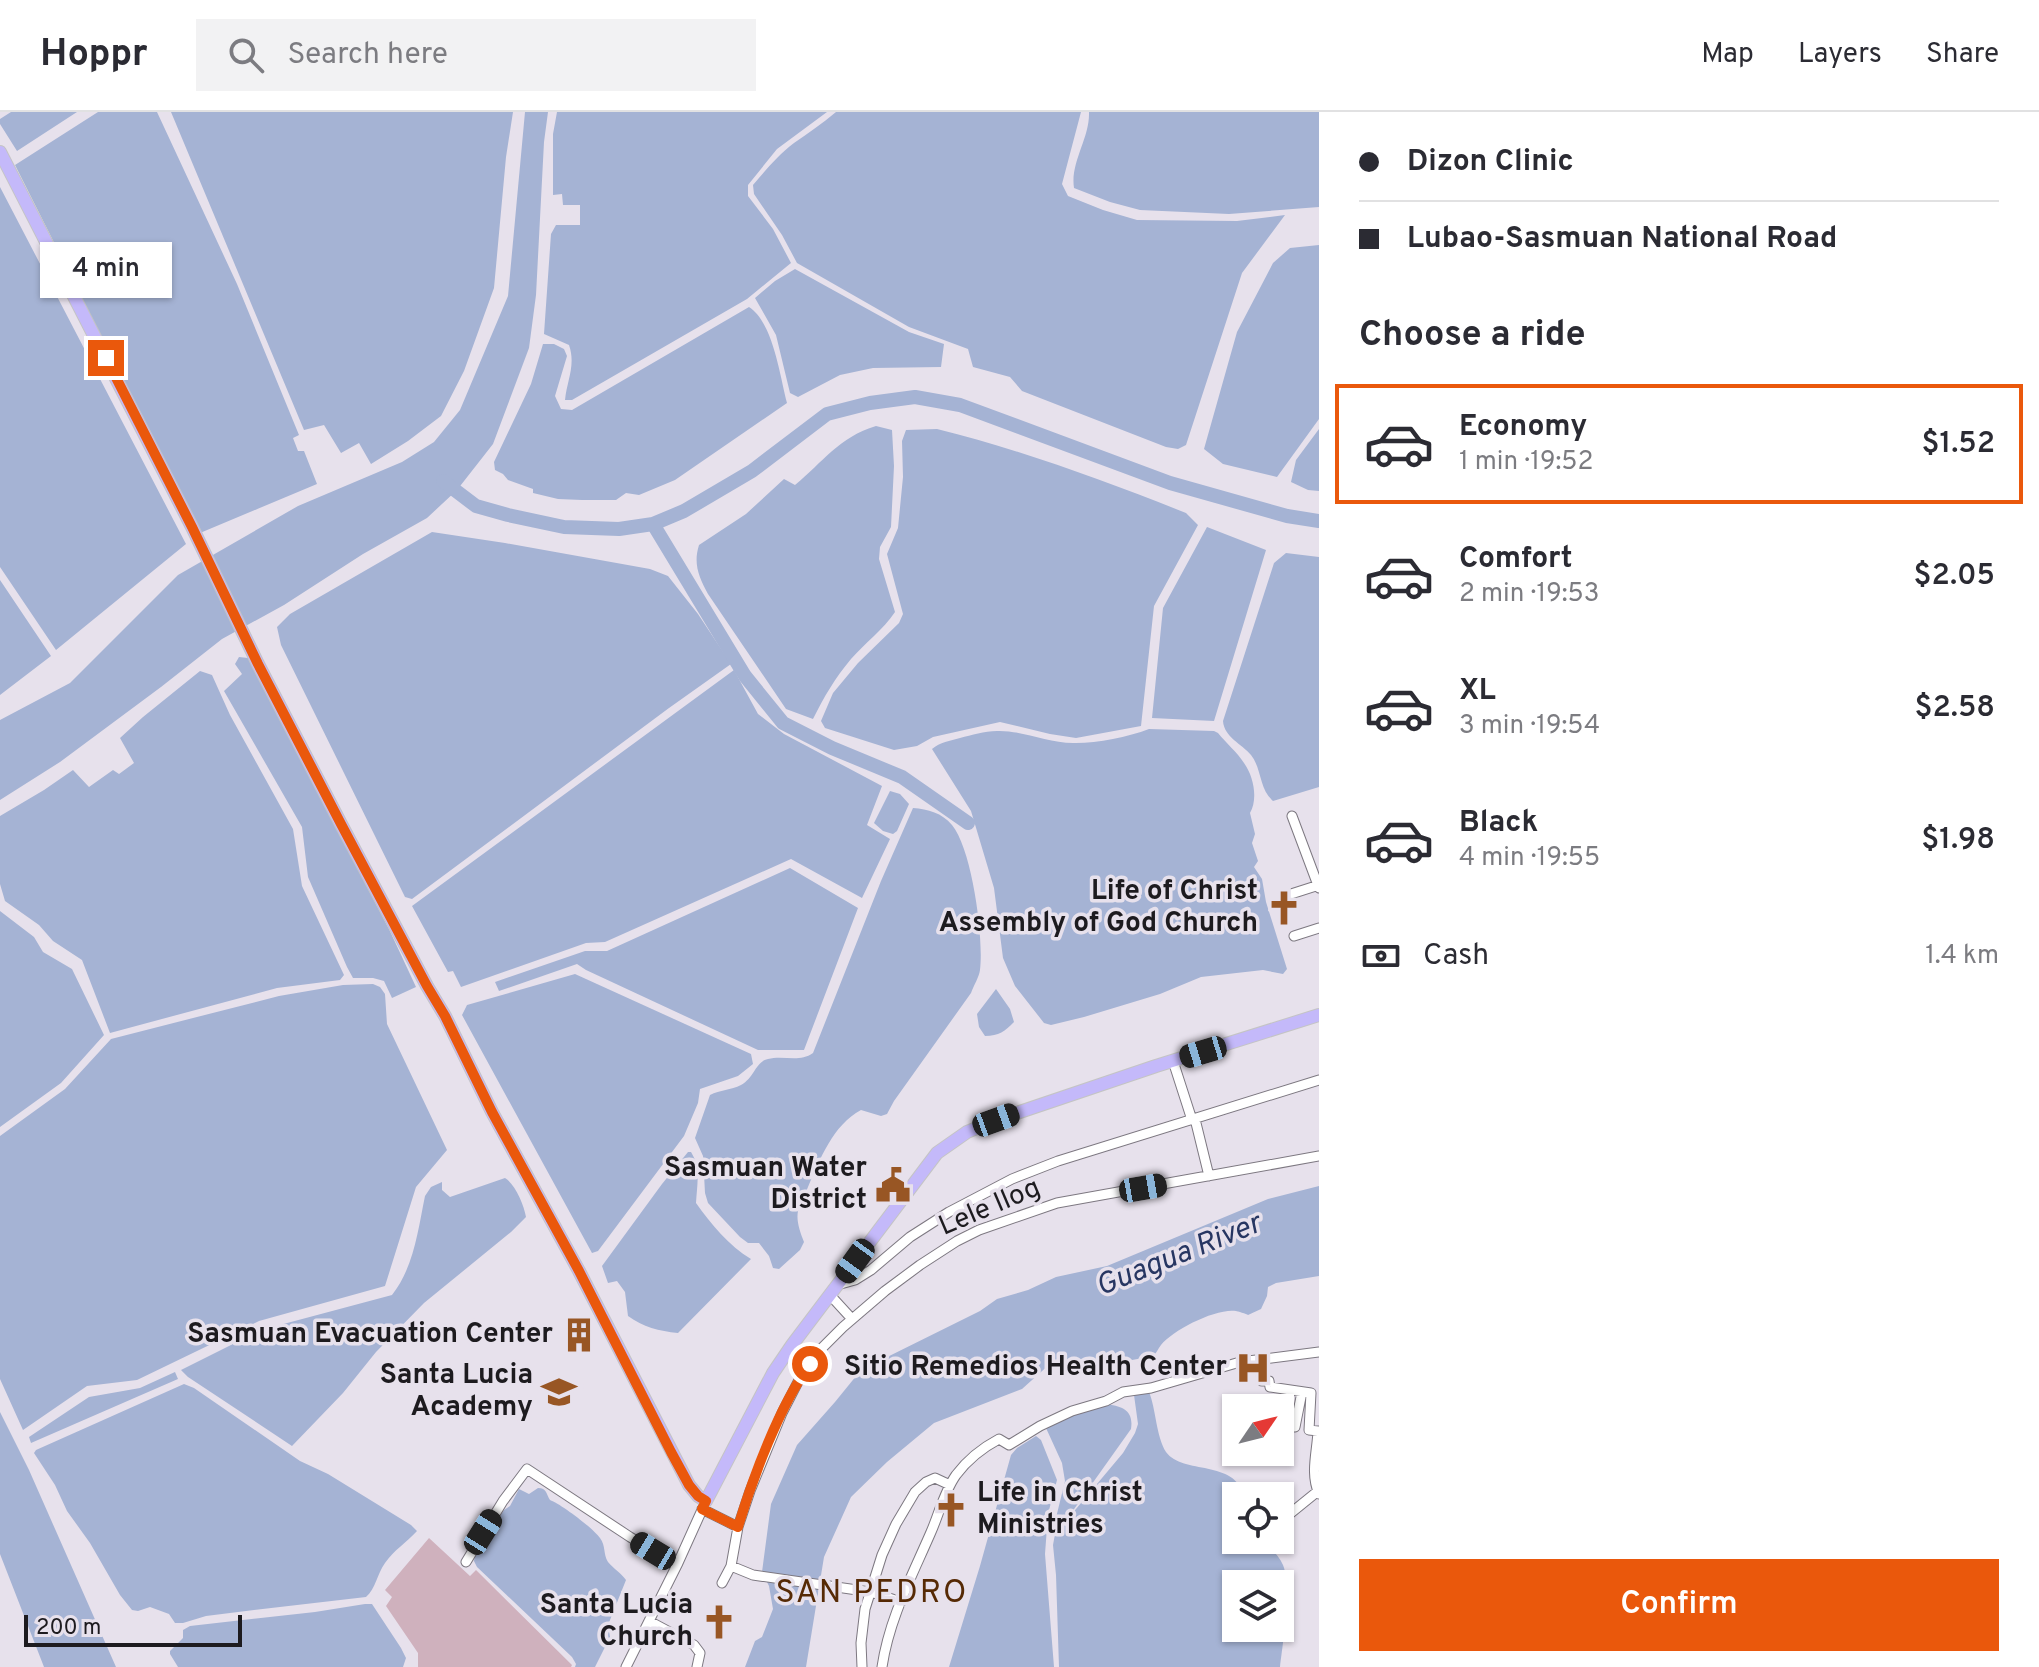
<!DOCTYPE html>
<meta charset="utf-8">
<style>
body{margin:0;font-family:Overpass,sans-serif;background:#f2f2f3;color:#2b2b33;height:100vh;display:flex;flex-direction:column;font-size:30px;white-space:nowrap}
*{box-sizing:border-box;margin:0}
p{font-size:26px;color:#7c7c81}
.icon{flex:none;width:44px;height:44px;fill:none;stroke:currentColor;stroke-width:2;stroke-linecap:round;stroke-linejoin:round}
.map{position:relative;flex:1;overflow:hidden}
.panel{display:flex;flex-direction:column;background:#fff;width:720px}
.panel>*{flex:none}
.hud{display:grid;align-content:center;height:176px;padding:0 40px;background:#fff}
.needle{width:52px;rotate:55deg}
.controls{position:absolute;left:1222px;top:1282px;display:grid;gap:16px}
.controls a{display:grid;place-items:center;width:72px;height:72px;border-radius:0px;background:#fff;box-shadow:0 2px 6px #0004;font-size:40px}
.scale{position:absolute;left:24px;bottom:20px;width:218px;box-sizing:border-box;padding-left:8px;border:4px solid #1d1b1f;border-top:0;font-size:22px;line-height:28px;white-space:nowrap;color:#1d1b1f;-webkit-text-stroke:6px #e7e1ec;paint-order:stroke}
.end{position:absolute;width:36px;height:36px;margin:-18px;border:10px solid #ea580c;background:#fff;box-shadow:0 0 0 4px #fff}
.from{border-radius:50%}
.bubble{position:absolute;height:56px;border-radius:0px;background:#fff;box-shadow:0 2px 6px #0004;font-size:26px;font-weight:600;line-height:56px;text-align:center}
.car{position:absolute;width:24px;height:48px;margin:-24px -12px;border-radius:10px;box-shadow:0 0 6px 2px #0007;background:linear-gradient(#222 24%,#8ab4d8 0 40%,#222 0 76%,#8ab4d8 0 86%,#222 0)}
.hud b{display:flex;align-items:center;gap:28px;height:76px;font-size:30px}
.hud b+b{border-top:2px solid #e1e1e2}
.hud i{width:20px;height:20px;background:#2b2b33}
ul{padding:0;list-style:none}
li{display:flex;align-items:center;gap:24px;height:120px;margin:0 16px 12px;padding:0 24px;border:4px solid transparent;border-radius:0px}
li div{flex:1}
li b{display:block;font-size:30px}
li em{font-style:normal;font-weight:600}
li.current{border-color:#ea580c}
li>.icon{width:72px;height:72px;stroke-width:1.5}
h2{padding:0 40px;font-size:36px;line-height:96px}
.pay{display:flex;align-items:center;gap:20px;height:88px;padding:0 40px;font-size:30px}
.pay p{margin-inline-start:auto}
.primary-button{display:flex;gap:16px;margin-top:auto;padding:16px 40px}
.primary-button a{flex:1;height:92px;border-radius:0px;background:#ea580c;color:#fff;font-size:32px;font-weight:600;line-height:92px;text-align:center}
header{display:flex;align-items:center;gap:48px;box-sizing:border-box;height:112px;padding:0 40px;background:#fff;border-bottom:2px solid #e1e1e2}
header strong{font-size:38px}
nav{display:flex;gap:44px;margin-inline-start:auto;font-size:28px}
.search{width:560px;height:72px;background:#f2f2f3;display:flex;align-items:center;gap:20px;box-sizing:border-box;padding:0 28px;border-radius:0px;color:#7c7c81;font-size:30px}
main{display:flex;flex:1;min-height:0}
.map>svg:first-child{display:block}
.green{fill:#cfb1bd}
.water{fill:#a5b3d4;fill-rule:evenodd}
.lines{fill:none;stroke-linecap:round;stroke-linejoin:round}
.river{stroke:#a5b3d4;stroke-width:14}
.minor-casing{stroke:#7d7881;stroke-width:11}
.major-casing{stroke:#c4c4c5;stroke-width:14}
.minor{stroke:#fff;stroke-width:9}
.major{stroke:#c4b9fa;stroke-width:12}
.route{stroke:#ea580c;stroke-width:10}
.labels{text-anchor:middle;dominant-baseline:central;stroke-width:7;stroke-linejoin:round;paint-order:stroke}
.poi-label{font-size:28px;font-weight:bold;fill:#1d1b1f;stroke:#e7e1ec;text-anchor:end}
.street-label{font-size:28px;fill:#1d1b1f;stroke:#e7e1ec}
.water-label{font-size:30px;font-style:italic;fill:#273662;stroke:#e7e1ec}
.quarter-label{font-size:32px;letter-spacing:2px;fill:#562a05;stroke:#e7e1ec}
</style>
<header>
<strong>Hoppr</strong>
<div class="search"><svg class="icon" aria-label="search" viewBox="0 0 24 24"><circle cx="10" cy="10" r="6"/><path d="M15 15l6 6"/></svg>Search here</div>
<nav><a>Map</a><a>Layers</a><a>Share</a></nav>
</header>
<main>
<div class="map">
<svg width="1319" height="1555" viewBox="0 0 1319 1555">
<rect width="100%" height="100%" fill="#e7e1ec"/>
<path class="green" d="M429,1426L470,1464L476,1458L572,1553L571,1555H418V1541L386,1494L392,1485L385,1478Z"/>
<path class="water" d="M11,0H77L17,39L0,12V7Z
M98,0H157L237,172L299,323L293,326L298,339H304L317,372L200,421L15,53Z
M171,0H513L506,45L494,176L464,259L441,304L408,329L371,352L359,331L341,341L324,313L304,318Z
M525,0H548L544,30L536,183L529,236L493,332L457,378L427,406L363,442L284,493L222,527L161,575L60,650L0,688V608L70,571L178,463L298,394L402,350L434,330L460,298L508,184Z
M557,0H827L777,37L748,73V84L773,117L791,151L747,187L572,288H565C567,268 576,253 569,233L544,222L551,122L556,113H580V93H563L562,82L553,83V22Z
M836,0H1081L1062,72L1068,84L1103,98L1137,108L1237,109L1285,103L1242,161L1186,333L1178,337L1166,335L1022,279L1010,265L973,255L968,237L909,215L797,151L782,123L754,82L753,73C766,58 778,43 794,31C808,21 822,12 836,0Z
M1089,0H1319V95L1229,102L1140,98L1110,90L1074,76C1070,50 1090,26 1089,0Z
M0,75L186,432L56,538L0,455Z
M1319,133V307L1277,365L1223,352L1204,337L1237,220L1273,151L1290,136Z
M795,157L909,220L944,232L941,255L873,256L840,263L798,285L790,281L776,223L755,186L775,169Z
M749,195C773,210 780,264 787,291L675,368L639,383L626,381L616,388H582L558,387L533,381V377L508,368L503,362L495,358L494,350L531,272L543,232H554L564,237L567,244L555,284L561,297L572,298Z
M876,314L892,318L894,354L891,415L880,435L879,447L895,500C883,518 865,531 851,547C835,566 824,585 813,607L786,597L708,482C699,465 693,452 699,433L746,402L784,367L795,373C823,350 839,325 876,314Z
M937,317C1022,338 1105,369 1186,401L1198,413L1154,494L1141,614L1076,626L1050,622L1000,610L933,625L917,634L894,638L825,616L821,609L833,581L858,551L899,511L903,502L887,442L898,416L903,365L902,329L906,318Z
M1319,317V379L1308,378L1291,370L1296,348Z
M1207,415L1266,438L1214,609L1152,606L1163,496Z
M432,420L505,431L650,457L668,464L698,502L731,552L669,596L412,787L405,785L281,533L277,515L290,502Z
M1286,441L1319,445V675L1273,689C1259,677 1262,657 1251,643C1242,632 1224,625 1223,609L1274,451Z
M0,468L51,544L0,583Z
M239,545L248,546L389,817L416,875L392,886L384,869L373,866H353L347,855L308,765L302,715L224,579L242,562L235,552Z
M734,558L758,602L784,622L882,674L867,713L890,727L862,786L791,747L605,830L586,831L461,875L453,859L448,860L412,794Z
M200,559L212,563L230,603L293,717L302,774L344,863L340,868L277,876L110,921L82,848L53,829L39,813L5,789L0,772V704L44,678L73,658L89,675L113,658L119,662L134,651L120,626L143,605Z
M1149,617L1214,619L1218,621C1226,631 1237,640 1244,651C1254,665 1258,687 1250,701L1255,722L1252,731L1258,749L1254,755L1262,767L1266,790L1287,857L1283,862L1263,858L1201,865L1160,882L1084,905L1051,913L1044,911L1015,874L1003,846L994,776L971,699L932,637C940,630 950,629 960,626C972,623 984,619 997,619C1023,618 1049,632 1076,631C1098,631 1128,625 1149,617Z
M890,679L900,682L909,692L897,719L893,722L883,719L874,711Z
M913,696C928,697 942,701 952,713C972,737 984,826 980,858C979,865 974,873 971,881L894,989L887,1002L881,1004L861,998C833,1013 820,1047 808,1075C805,1083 800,1091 798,1099C796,1109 800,1120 804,1130L800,1138L779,1157L773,1156L769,1144L759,1131H748L740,1125L708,1091L705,1081L703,1044L695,1026L710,983C720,978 731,978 741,973C755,965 755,950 768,947C784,943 799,951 813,941L881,769Z
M790,756L858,796L804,938H758L586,858L577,852L499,879L495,870L585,839H607Z
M0,799L34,825L43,840L72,857L104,923L61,971L0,1015Z
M575,862L751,942L753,952L738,964L700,977L698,991L684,1024L598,1139L592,1141L462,903L467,893Z
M373,872L380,875L385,882L387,912L447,1038L416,1075L385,1174L259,1209L137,1268L87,1274L23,1318L0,1267V1024L65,977L111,927L279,884L343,873Z
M996,877L1010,897L1014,910C1005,919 999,924 985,924L979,915L977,902Z
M688,1040H691C701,1056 697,1073 696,1091C711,1112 729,1134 751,1147L678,1221C659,1219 643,1215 628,1204L625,1180L617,1169L608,1171L602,1154L662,1072Z
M505,1066C515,1072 524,1093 526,1105L511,1120L424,1191L376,1240L343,1281L292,1334L188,1265L181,1258L261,1218L392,1183C414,1155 418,1118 425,1084L431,1075L442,1070V1078L450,1085Z
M1319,1074V1164L1276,1171L1268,1175L1267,1184L1261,1197L1248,1203C1247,1202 1237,1199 1236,1199C1216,1196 1173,1218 1161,1233C1158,1237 1156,1241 1154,1244L1110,1252L1051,1251L1022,1277L934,1311L887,1350L851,1385L824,1445L806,1555H745L755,1529L762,1525L773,1497L769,1474L762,1460L771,1392L797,1333L835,1290L861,1258L980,1199L997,1187L1028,1178L1056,1165L1107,1154L1268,1087Z
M175,1260L178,1267L31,1331L29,1325L89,1285L140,1276Z
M184,1272L194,1276L300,1349L328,1362L411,1413L417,1419C406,1431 394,1438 385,1451C377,1462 376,1476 366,1485L246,1499L206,1504L183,1511H175L169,1502L150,1495L138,1499L132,1498L120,1483L90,1431L67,1399L55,1373L34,1341L36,1338Z
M1149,1280C1156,1297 1156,1324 1166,1340C1183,1363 1235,1347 1244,1384H1236V1428H1263C1270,1436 1279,1443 1283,1453C1292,1475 1283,1530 1280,1555H1059L1056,1463L1053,1433L1055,1422L1123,1341L1135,1321L1138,1312L1134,1283ZM1236,1472H1280V1516H1236Z
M1105,1292C1122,1294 1134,1298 1131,1317L1072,1400L1058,1415L1054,1414L1065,1369L1062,1351L1046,1316L1050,1312Z
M0,1300L29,1358L116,1555H44L0,1442Z
M1036,1324L1041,1328L1057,1368L1048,1402L1045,1442L1054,1555H949L980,1454L1011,1343L1017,1336Z
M538,1376C547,1376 546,1382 550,1388C561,1392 594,1417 600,1426C606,1434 603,1442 608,1450C614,1457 621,1461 626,1468L608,1513L610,1525L595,1555H575L576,1552L572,1545L477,1455L474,1449L475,1443L504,1398L510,1394L519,1377L529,1382Z
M365,1492H372L401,1536L406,1546L403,1555H178L170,1542V1539L183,1526V1518L190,1514L315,1500Z"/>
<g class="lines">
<path class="river" d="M443,369L476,394L508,403L564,415L619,417L653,412L684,399L752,359L827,302L870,291L915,285L960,293L1170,371L1287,404L1319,409
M653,412L745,564L783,611L832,636L902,665L968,711"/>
<g class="minor-casing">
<path id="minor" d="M1292,704L1319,776
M1291,782L1319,773
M1294,824L1319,816
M1173,949L1192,1008
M1195,1007L1209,1064
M837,1173L855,1168L871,1158L910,1125L949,1100L1012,1067L1058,1049L1319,968
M830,1183L852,1207
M1259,1247L1262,1269H1269L1270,1275L1311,1281L1309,1318L1318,1319C1317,1341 1310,1361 1319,1382
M1295,1315L1302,1280
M702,1397L738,1415
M1281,1409L1318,1379
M466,1450L503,1389L527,1357L630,1425L677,1453
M731,1454L753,1463L871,1480L901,1490
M722,1471L731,1454L738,1415L750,1379L782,1301L800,1266L819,1239L843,1215L885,1179L920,1153L957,1129L979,1118L1057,1091L1319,1044
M649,1509L694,1533L700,1541L697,1555
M626,1555L678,1451L706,1389
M862,1555L861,1531L865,1497L882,1443L896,1412L915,1380L926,1370L935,1366L950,1373
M882,1555C889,1507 912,1464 931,1420C939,1402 944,1380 956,1363C968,1347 982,1336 999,1327L1009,1333L1040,1314L1072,1299L1106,1289L1123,1280L1151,1276L1240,1250L1319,1240"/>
</g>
<g class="major-casing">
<path id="major" d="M0,40L192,415L258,552L341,712L427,874L445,904L492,1000L579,1159L689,1373L698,1384L706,1389L773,1261L792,1233L937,1041L967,1020L996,1008L1156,954L1319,903"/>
</g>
<use href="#minor" class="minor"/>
<use href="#major" class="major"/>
</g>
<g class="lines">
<path class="route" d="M106,246L192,415L258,552L341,712L427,874L445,904L492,1000L579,1159L671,1340L689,1373L698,1384L706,1389L702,1397L738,1415C753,1365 779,1295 810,1252"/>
</g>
<defs>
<g id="church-bare" transform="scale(2.76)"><path d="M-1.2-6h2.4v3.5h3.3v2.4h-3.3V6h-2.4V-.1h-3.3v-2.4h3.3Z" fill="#985624" stroke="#e7e1ec" stroke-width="2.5" paint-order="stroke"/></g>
<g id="civic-bare" transform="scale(2.76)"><path d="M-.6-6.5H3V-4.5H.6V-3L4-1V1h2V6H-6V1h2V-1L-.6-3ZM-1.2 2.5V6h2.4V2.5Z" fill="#985624" stroke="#e7e1ec" stroke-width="2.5" paint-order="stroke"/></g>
<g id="building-bare" transform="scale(2.76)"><path d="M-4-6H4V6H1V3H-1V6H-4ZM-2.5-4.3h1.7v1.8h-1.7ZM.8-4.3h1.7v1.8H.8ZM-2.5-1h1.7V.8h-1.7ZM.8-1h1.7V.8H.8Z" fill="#985624" stroke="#e7e1ec" stroke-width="2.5" paint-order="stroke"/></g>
<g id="hospital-bare" transform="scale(2.76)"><path d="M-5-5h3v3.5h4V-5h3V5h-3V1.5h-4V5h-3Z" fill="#985624" stroke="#e7e1ec" stroke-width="2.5" paint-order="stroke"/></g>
<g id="school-bare" transform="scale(2.76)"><path d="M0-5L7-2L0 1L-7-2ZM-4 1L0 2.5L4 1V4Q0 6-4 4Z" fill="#985624" stroke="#e7e1ec" stroke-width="2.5" paint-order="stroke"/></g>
</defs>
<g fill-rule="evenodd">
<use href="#church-bare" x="1284" y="796"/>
<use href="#civic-bare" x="893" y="1073"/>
<use href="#building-bare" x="579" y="1223"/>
<use href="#hospital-bare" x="1253" y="1256"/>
<use href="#school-bare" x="559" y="1280"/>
<use href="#church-bare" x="951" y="1398"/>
<use href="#church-bare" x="719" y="1510"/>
</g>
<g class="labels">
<g class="poi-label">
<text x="1258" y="780">Life of Christ<tspan x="1258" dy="32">Assembly of God Church</tspan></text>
<text x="867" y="1057">Sasmuan Water<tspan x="867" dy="32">District</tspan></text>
<text x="553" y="1223">Sasmuan Evacuation Center</text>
<text x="1227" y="1256">Sitio Remedios Health Center</text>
<text x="533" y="1264">Santa Lucia<tspan x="533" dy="32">Academy</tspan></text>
<text x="977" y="1382" text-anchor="start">Life in Christ<tspan x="977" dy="32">Ministries</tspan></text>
<text x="693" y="1494">Santa Lucia<tspan x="693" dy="32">Church</tspan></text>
</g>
<g class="street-label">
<text transform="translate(990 1096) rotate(-23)">Lele Ilog</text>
</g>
<g class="water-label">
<text transform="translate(1179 1144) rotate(-22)">Guagua River</text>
</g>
<g class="quarter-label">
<text x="872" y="1482">SAN PEDRO</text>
</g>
</g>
</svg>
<div class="controls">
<a><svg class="needle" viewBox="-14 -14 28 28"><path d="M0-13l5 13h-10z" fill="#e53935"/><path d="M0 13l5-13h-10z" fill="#7c7c81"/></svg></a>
<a><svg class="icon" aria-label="locate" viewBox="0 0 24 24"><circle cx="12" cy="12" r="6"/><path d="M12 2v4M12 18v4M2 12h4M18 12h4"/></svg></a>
<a><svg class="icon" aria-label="layers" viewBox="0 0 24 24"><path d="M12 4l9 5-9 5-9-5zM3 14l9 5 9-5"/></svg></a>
</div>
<div class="scale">200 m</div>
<i class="end from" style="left:810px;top:1252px"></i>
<i class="end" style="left:106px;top:246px"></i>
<div class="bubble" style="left:40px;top:130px;width:132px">4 min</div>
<i class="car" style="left:1203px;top:940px;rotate:253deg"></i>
<i class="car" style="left:996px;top:1008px;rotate:70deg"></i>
<i class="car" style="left:1143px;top:1076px;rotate:80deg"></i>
<i class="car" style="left:855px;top:1149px;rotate:216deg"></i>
<i class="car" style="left:483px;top:1420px;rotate:32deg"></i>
<i class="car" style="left:653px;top:1439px;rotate:301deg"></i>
</div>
<section class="panel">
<div class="hud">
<b><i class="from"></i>Dizon Clinic</b>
<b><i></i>Lubao-Sasmuan National Road</b>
</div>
<h2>Choose a ride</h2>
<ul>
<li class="current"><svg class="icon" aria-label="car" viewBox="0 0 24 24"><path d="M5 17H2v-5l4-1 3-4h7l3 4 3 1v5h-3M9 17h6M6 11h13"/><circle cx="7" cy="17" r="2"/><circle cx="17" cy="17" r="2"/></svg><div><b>Economy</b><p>1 min · 19:52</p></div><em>$1.52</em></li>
<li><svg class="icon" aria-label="car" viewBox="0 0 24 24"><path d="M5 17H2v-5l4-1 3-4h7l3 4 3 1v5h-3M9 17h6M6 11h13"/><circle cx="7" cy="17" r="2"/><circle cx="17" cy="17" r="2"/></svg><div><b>Comfort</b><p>2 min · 19:53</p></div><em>$2.05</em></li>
<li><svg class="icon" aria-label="car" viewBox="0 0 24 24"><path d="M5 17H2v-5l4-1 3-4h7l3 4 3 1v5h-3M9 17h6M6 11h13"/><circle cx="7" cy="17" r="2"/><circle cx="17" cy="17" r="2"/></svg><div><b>XL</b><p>3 min · 19:54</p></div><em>$2.58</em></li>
<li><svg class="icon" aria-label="car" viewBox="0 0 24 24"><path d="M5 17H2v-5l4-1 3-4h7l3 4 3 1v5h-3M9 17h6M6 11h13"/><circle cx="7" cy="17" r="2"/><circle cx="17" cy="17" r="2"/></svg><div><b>Black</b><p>4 min · 19:55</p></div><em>$1.98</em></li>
</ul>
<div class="pay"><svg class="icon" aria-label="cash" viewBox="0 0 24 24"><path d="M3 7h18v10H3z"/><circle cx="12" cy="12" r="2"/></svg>Cash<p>1.4 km</p></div>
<div class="primary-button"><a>Confirm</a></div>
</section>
</main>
